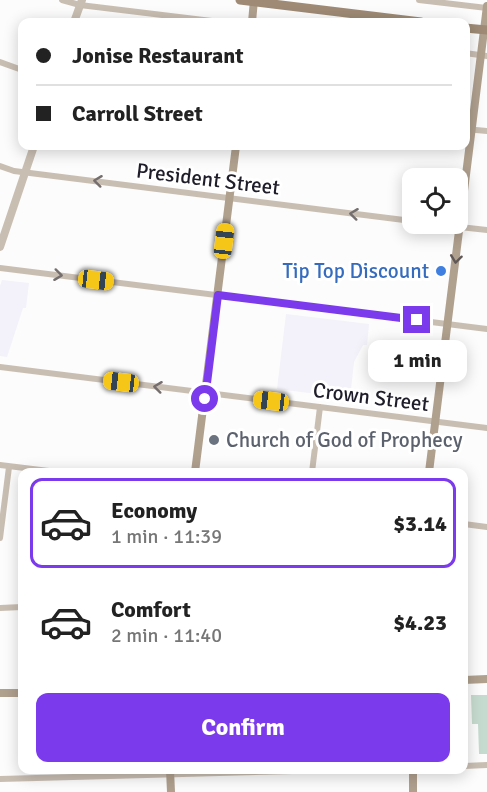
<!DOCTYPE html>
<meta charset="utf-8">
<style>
body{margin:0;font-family:Signika,sans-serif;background:#f2f2f2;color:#222;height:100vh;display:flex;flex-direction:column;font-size:22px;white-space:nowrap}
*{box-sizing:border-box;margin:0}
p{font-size:20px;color:#767676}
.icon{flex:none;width:33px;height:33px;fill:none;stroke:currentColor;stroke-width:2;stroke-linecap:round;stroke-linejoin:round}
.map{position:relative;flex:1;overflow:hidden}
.details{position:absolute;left:18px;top:468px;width:450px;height:306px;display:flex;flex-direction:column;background:#fff;border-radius:12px;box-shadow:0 3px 15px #0003}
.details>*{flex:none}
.top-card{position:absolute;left:18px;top:18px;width:452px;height:132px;border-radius:12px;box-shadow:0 3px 15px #0003;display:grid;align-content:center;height:132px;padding:0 18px;background:#fff}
.buttons{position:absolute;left:402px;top:168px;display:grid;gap:12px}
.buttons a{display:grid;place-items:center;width:66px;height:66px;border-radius:12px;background:#fff;box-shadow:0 3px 15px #0003;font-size:30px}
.end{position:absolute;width:27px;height:27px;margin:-14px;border:8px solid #7c3aed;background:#fff;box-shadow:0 0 0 3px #fff}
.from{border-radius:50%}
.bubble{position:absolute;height:42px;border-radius:12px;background:#fff;box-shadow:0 3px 15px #0003;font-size:20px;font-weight:800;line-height:42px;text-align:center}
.car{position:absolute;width:18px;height:36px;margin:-18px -9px;border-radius:8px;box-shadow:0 0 4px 2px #0007;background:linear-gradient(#f5c518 24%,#345 0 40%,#f5c518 0 76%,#345 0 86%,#f5c518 0)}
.top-card b{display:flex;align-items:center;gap:21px;height:57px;font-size:22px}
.top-card b+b{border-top:2px solid #e0e0e0}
.top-card i{width:15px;height:15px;background:#222}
ul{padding:10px 0 0;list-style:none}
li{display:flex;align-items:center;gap:18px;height:90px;margin:0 12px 9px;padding:0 6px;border:3px solid transparent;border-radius:12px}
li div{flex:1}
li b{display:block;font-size:22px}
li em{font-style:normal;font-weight:800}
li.selected{border-color:#7c3aed}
li>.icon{width:54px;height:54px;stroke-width:1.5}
.cta{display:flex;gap:12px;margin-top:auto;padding:12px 18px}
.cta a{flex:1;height:69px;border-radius:12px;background:#7c3aed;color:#fff;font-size:24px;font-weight:800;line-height:69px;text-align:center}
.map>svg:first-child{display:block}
.built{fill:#f3f1fa}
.green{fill:#c6dbcf}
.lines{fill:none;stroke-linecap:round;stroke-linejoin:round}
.minor{stroke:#c9beb2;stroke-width:6}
.tertiary{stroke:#c9beb2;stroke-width:8}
.secondary{stroke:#b0a08e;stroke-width:8}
.primary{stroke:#9e8a75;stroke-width:9}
.oneway{stroke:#746e6e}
.oneway2{stroke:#605856}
.route{stroke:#7c3aed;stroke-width:8}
.shop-dot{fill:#3f7fe0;stroke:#fff;stroke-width:2}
.worship-dot{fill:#6b7280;stroke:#fff;stroke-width:2}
.labels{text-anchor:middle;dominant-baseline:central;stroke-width:6;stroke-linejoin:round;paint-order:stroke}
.street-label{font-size:21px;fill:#1f1d29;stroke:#fff}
.shop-label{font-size:21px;fill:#366cbe;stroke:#fff;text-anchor:end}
.worship-label{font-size:21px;fill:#5b616d;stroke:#fff;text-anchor:start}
</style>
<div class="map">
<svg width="487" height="792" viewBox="0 0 487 792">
<rect width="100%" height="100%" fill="#fcfcfc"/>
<path class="built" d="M2,280L29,283L26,308H23L7,357L0,356V286Z
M286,314L369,324L367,345H363L354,362L350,398L277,389Z"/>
<path class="green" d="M471,695H487V754H479L478,724H472Z"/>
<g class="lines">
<path class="minor" d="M62,0L80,5L220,22
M419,0L487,8
M465,53L487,56
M0,62L22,70
M465,129L487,131
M0,166L14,171L412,221
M433,224L487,230
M0,268L487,329
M0,367L487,428
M0,465L57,472
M312,472L320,407
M464,524L487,527
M0,538L9,467
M0,608L22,607
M464,766L487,765
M0,779L331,770"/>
<path class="tertiary" d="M74,22L82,0
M0,247L34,146"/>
<path class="secondary" d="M252,22L254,0
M195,472L236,146
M429,472L487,6
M464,680L487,679
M0,693H22
M170,770L171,792
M413,770V792"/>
<path class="primary" d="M240,0L421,22
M465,28L487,30"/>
</g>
<defs><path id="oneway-chevron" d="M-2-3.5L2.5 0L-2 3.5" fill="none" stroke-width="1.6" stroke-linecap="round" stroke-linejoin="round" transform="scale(1.5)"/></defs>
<g class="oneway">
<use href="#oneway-chevron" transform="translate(98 181) rotate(-173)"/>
<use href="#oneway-chevron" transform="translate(354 214) rotate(-173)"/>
<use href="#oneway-chevron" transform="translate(58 275) rotate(7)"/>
<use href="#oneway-chevron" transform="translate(158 387) rotate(-173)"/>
</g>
<use class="oneway2" href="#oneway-chevron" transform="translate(456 259) rotate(97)"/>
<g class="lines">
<path class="route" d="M205,399L218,295L417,320"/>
</g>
<circle class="shop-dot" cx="441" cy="271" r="6"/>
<circle class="worship-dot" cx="214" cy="440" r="6"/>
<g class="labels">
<g class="street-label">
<text transform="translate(208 179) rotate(7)">President Street</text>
<text transform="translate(371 397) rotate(7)">Crown Street</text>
</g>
<g class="shop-label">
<text x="429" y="271">Tip Top Discount</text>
</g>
<g class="worship-label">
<text x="226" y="440">Church of God of Prophecy</text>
</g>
</g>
</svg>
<div class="buttons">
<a><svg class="icon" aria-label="locate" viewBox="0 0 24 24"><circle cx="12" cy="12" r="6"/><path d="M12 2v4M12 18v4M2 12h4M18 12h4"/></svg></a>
</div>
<i class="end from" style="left:205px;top:399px"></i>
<i class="end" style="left:417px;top:320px"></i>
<div class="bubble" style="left:368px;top:340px;width:99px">1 min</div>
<i class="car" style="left:224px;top:241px;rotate:7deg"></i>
<i class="car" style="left:96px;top:280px;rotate:97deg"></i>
<i class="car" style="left:121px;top:382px;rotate:277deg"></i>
<i class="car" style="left:271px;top:401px;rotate:277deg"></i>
<div class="top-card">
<b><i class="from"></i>Jonise Restaurant</b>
<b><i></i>Carroll Street</b>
</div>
<section class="details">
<ul>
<li class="selected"><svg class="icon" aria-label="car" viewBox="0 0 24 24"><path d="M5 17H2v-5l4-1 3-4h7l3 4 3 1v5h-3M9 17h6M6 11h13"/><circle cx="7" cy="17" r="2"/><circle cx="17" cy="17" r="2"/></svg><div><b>Economy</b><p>1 min · 11:39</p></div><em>$3.14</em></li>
<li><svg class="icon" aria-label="car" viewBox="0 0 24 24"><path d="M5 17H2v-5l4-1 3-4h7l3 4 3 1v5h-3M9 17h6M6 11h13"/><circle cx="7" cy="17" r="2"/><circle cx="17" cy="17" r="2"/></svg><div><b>Comfort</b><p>2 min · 11:40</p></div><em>$4.23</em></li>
</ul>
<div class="cta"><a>Confirm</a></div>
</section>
</div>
